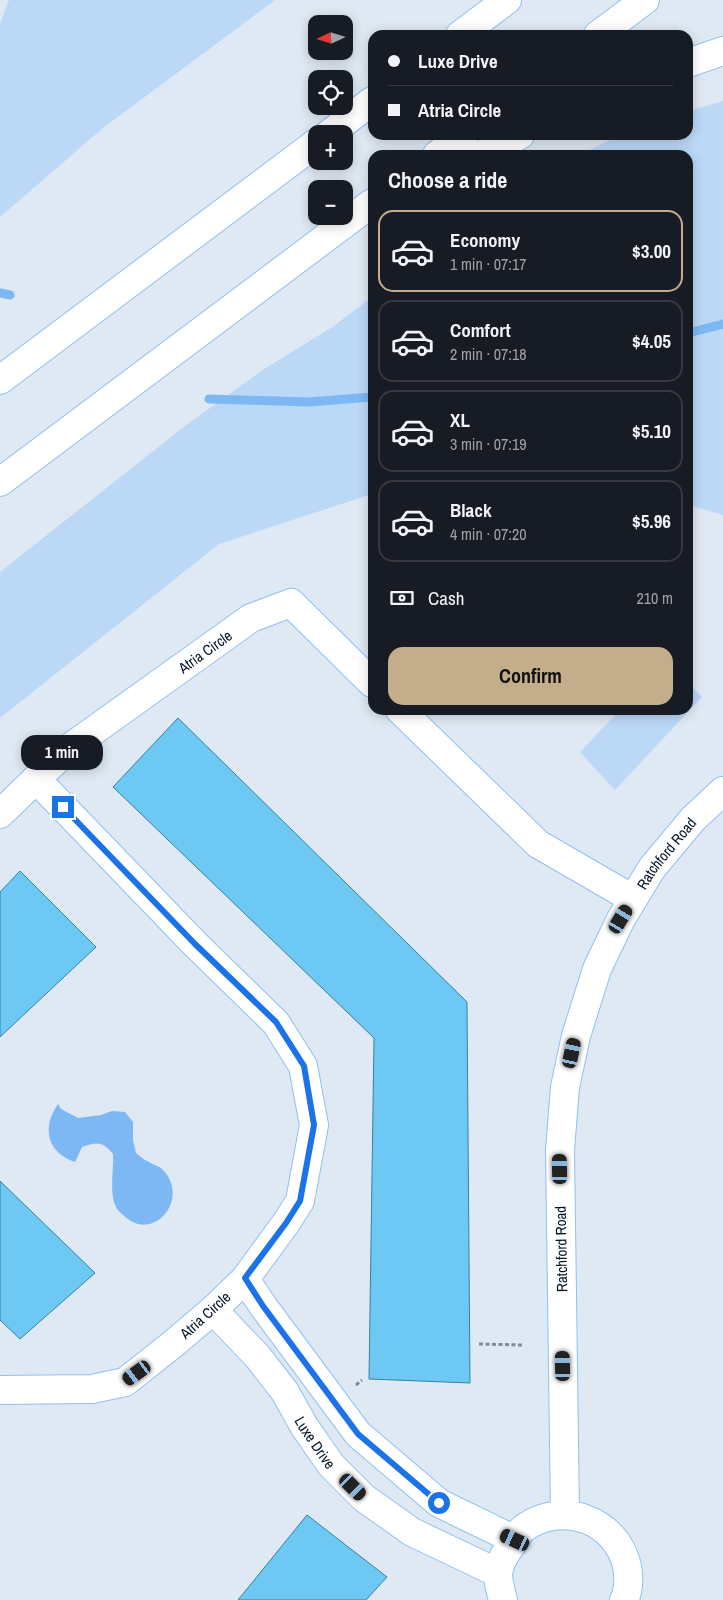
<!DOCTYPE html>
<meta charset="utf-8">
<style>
body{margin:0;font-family:"Archivo Narrow",sans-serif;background:#20242c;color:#f1f3f6;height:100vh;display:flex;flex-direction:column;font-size:19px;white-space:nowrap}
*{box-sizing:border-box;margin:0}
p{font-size:16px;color:#9ea1a6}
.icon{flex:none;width:28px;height:28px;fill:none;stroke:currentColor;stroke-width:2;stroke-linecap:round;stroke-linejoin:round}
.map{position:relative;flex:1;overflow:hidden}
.panel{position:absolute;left:368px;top:150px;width:325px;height:565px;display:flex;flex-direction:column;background:#171b24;border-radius:15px;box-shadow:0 2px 12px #0003}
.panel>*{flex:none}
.hud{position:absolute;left:368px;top:30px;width:325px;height:110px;border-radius:15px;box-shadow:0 2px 12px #0003;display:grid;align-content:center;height:110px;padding:0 20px;background:#171b24}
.needle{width:32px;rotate:266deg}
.fabs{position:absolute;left:308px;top:15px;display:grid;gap:10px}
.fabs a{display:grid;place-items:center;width:45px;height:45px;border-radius:10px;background:#171b24;box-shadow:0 2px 12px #0003;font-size:25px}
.end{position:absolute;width:22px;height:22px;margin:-11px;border:6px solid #1a73e8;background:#fff;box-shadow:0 0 0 2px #fff}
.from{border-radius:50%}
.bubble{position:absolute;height:35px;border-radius:15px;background:#171b24;box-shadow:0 2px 12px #0003;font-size:16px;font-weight:700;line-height:35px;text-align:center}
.car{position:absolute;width:15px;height:30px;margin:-15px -8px;border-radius:6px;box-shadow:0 0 4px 1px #0007;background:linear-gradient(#222 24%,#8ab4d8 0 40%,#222 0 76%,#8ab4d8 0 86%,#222 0)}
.hud b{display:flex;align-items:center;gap:18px;height:48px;font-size:19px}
.hud b+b{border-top:1px solid #363941}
.hud i{width:12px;height:12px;background:#f1f3f6}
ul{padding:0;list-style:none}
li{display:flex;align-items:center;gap:15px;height:82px;margin:0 10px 8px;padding:0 10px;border:2px solid #363941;border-radius:15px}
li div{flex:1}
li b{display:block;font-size:19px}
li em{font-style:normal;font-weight:700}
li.on{border-color:#c4ad8a}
li>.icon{width:45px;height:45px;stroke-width:1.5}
h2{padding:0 20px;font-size:22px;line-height:60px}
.pay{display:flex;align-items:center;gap:12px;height:55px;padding:0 20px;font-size:19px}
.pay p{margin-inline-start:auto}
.primary-button{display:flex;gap:10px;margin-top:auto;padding:10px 20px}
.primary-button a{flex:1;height:58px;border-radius:15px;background:#c4ad8a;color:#111;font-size:20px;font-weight:700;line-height:58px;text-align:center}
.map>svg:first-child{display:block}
.green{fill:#bbd8f7}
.water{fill:#7db8f4}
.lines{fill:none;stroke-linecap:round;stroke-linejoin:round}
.stream{stroke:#7db8f4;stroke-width:9}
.building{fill:#6dc9f3;stroke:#3581a1}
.minor-casing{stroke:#8fc0f3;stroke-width:30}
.highway-casing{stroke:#8fc0f3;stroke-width:30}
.path{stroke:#7e8b99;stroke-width:3;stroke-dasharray:4 2.5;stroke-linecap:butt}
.minor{stroke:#fff;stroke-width:28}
.highway{stroke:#fff;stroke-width:28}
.route{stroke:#1a73e8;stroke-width:6}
.labels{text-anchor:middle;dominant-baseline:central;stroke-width:4;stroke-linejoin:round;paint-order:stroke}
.street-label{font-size:15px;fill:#041628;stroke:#fff}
</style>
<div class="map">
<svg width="723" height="1600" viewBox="0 0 723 1600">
<rect width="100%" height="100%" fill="#dfe9f3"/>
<path class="green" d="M9,0H275L103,128L0,217V24Z
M723,101V515L688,505V155H579L620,135H688V111Z
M372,297V494L219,544L0,718V572L185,426L264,369L331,328Z
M688,682L702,697L615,790L580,752L620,710H688Z"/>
<path class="water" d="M58,1104L61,1109L78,1118L101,1115L112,1111L125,1112L133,1122V1140L136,1153C140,1156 144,1160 149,1162C153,1165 159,1166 162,1169C192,1198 153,1245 123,1215C120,1212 117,1210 116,1207C109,1193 114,1169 113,1154C102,1141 97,1142 82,1147L75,1162C46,1152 42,1127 58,1104Z"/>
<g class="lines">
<path class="stream" d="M0,293L10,295
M688,333L723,324
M209,399L309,402L372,397"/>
</g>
<path class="building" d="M178,718L467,1002L470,1383L369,1379L374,1038L113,787Z
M20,871L96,947L0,1037V892Z
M0,1181L95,1273L20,1339L0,1320Z
M307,1515L387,1577L366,1600H238Z"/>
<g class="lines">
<g class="minor-casing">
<g id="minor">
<path d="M400,710L538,844L633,899"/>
<path id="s1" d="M36,779L68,749L251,618L291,603L372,683"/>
<path d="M0,814L36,779L195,944L276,1023L303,1066L314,1125L300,1201L286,1223L245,1279L213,1310L173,1344L125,1382L92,1389L0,1390"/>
<path d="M245,1279L263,1306L358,1434L439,1503L515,1540"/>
<path id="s2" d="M213,1310L258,1357L285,1392L304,1426L331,1465L364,1498L412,1532L498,1573"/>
<path id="s3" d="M565,1514L560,1150L565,1087L576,1036L597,969L621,919L652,868L693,819L723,791"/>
<path d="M503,1600C501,1592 498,1582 498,1574C499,1562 506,1552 513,1543C516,1538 519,1531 524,1528C563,1500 616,1520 627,1566C629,1576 629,1591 624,1600"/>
</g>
</g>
<g class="highway-casing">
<path id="highway" d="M460,35L507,0
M598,35L645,0
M688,63L723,51
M329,134L372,101
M437,155L464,135
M480,155L520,135
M0,380L316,143
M0,482L372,203"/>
</g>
<path class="path" d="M479,1344L522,1345
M356,1385L362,1380"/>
<use href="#minor" class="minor"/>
<use href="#highway" class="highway"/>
</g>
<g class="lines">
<path class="route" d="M63,807L195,944L276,1022L304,1066L314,1125L300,1201L286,1223L245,1278L263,1306L358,1434L439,1503"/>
</g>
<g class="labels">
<g class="street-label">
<text stroke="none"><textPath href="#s1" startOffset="212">Atria Circle</textPath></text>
<text stroke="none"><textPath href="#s3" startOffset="685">Ratchford Road</textPath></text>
<text transform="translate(561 1249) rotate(-91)">Ratchford Road</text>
<text transform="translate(205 1315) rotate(-42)">Atria Circle</text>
<text stroke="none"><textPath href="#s2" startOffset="168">Luxe Drive</textPath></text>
</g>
</g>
</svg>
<div class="fabs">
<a><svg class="needle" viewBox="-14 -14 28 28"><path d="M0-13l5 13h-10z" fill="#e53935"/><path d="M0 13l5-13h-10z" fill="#9ea1a6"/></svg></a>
<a><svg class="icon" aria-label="locate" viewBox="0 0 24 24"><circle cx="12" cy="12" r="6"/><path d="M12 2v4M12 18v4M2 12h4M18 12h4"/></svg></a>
<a>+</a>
<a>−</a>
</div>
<i class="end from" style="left:439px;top:1503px"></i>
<i class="end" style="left:63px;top:807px"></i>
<div class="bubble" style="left:21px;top:735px;width:82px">1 min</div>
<i class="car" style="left:621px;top:919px;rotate:31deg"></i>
<i class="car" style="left:572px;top:1053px;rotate:12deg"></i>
<i class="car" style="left:560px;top:1169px;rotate:359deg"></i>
<i class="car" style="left:563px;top:1366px;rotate:359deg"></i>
<i class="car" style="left:137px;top:1373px;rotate:234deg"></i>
<i class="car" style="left:353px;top:1487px;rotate:135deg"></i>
<i class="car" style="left:515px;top:1540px;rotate:295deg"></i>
<div class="hud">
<b><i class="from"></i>Luxe Drive</b>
<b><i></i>Atria Circle</b>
</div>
<section class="panel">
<h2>Choose a ride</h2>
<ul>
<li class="on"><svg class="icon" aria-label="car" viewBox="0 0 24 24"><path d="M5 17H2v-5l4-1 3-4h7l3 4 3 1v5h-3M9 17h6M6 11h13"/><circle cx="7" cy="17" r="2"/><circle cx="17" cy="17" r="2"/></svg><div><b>Economy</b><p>1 min · 07:17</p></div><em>$3.00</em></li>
<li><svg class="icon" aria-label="car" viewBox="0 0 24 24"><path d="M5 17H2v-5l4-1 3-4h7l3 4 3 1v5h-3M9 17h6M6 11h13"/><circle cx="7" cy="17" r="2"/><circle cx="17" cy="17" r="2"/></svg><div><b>Comfort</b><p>2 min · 07:18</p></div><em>$4.05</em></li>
<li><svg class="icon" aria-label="car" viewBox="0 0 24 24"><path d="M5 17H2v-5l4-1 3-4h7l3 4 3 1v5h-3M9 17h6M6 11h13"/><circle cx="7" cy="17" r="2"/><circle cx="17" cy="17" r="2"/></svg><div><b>XL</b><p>3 min · 07:19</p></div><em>$5.10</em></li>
<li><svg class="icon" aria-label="car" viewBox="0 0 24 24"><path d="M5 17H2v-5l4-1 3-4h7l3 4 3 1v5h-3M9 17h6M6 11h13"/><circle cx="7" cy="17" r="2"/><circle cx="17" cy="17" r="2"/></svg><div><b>Black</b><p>4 min · 07:20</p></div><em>$5.96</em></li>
</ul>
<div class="pay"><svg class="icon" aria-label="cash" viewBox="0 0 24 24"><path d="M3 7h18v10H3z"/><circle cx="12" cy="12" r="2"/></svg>Cash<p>210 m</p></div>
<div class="primary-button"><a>Confirm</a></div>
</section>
</div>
